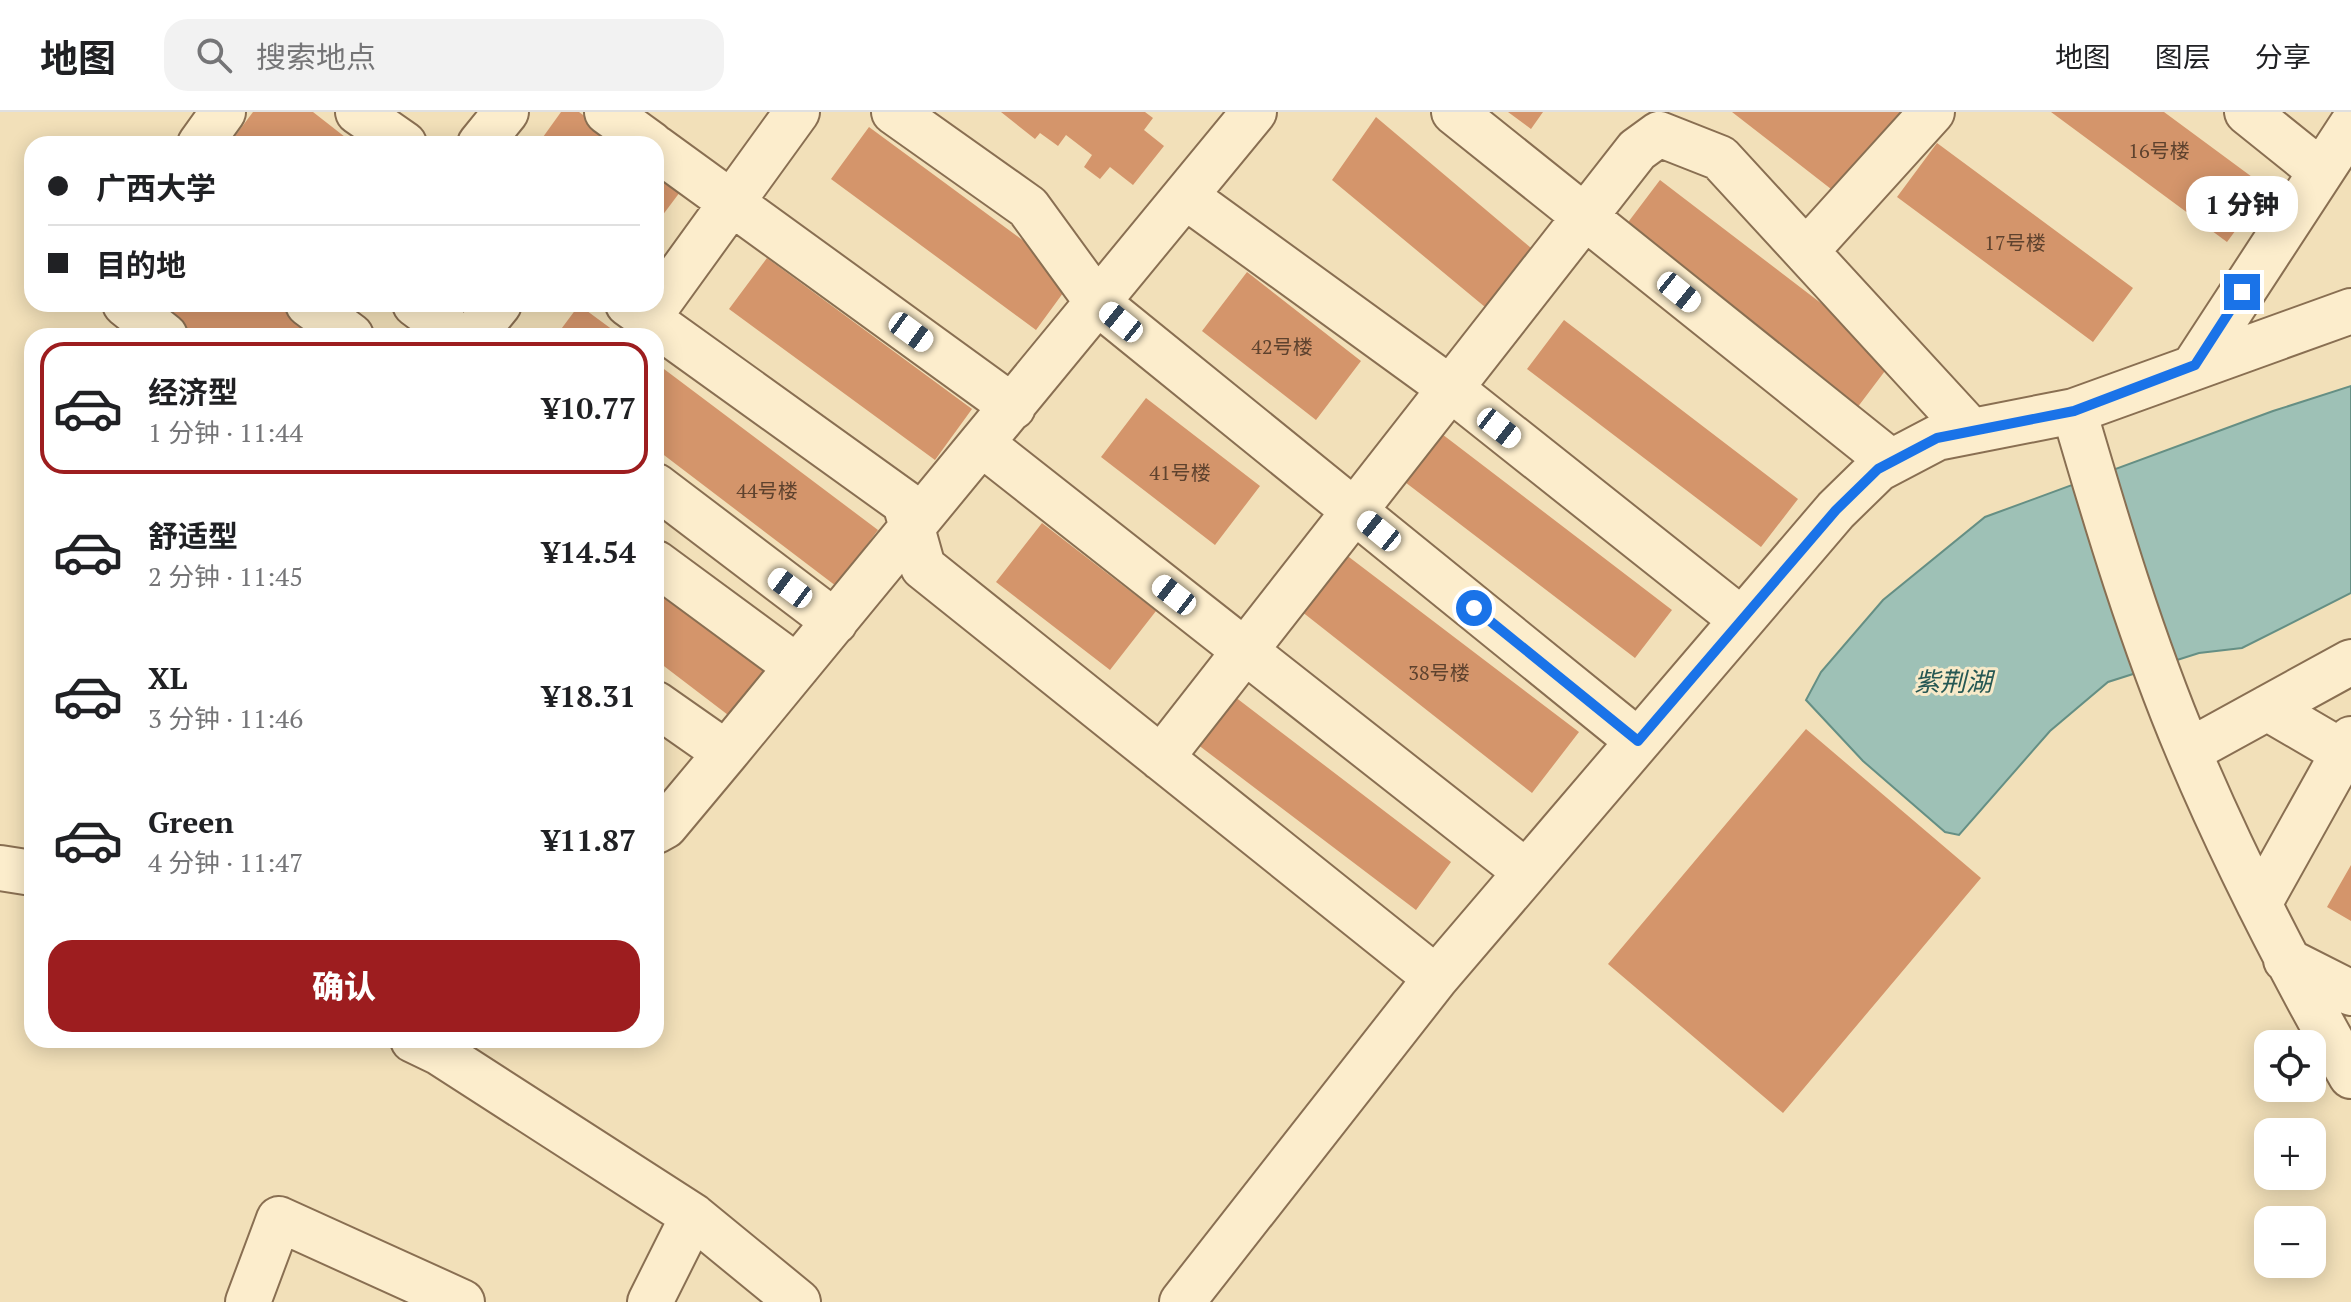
<!DOCTYPE html>
<html lang="zh">
<meta charset="utf-8">
<style>
body{margin:0;font-family:"PT Serif","Noto Sans SC",serif;background:#f2f2f2;color:#202124;height:100vh;display:flex;flex-direction:column;font-size:30px;white-space:nowrap}
*{box-sizing:border-box;margin:0}
p{font-size:26px;color:#757577}
.icon{flex:none;width:44px;height:44px;fill:none;stroke:currentColor;stroke-width:2;stroke-linecap:round;stroke-linejoin:round}
.map{position:relative;flex:1;overflow:hidden}
.drawer{position:absolute;left:24px;top:216px;width:640px;height:720px;display:flex;flex-direction:column;background:#fff;border-radius:24px;box-shadow:0 4px 20px #0003}
.drawer>*{flex:none}
.guide{position:absolute;left:24px;top:24px;width:640px;height:176px;border-radius:24px;box-shadow:0 4px 20px #0003;display:grid;align-content:center;height:176px;padding:0 24px;background:#fff}
.fabs{position:absolute;left:2254px;top:918px;display:grid;gap:16px}
.fabs a{display:grid;place-items:center;width:72px;height:72px;border-radius:16px;background:#fff;box-shadow:0 4px 20px #0003;font-size:40px}
.end{position:absolute;width:36px;height:36px;margin:-18px;border:10px solid #1a73e8;background:#fff;box-shadow:0 0 0 4px #fff}
.from{border-radius:50%}
.bubble{position:absolute;height:56px;border-radius:24px;background:#fff;box-shadow:0 4px 20px #0003;font-size:26px;font-weight:800;line-height:56px;text-align:center}
.car{position:absolute;width:24px;height:48px;margin:-24px -12px;border-radius:10px;box-shadow:0 0 6px 2px #0007;background:linear-gradient(#fff 24%,#345 0 40%,#fff 0 76%,#345 0 86%,#fff 0)}
.guide b{display:flex;align-items:center;gap:28px;height:76px;font-size:30px}
.guide b+b{border-top:2px solid #e0e0e0}
.guide i{width:20px;height:20px;background:#202124}
ul{padding:14px 0 0;list-style:none}
li{display:flex;align-items:center;gap:24px;height:132px;margin:0 16px 12px;padding:0 8px;border:4px solid transparent;border-radius:24px}
li div{flex:1}
li b{display:block;font-size:30px}
li em{font-style:normal;font-weight:800}
li.on{border-color:#9d1d1f}
li>.icon{width:72px;height:72px;stroke-width:1.5}
.cta{display:flex;gap:16px;margin-top:auto;padding:16px 24px}
.cta a{flex:1;height:92px;border-radius:24px;background:#9d1d1f;color:#fff;font-size:32px;font-weight:800;line-height:92px;text-align:center}
header{display:flex;align-items:center;gap:48px;box-sizing:border-box;height:112px;padding:0 40px;background:#fff;border-bottom:2px solid #e0e0e0}
header strong{font-size:38px}
nav{display:flex;gap:44px;margin-inline-start:auto;font-size:28px}
.search{width:560px;height:72px;background:#f2f2f2;display:flex;align-items:center;gap:20px;box-sizing:border-box;padding:0 28px;border-radius:24px;color:#757577;font-size:30px}
.map>svg:first-child{display:block}
.water{fill:#9ec1b6;stroke:#658f84;stroke-width:2}
.building{fill:#d4956b}
.lines{fill:none;stroke-linecap:round;stroke-linejoin:round}
.minor-casing{stroke:#896f52;stroke-width:48}
.minor{stroke:#fcedcc;stroke-width:44}
.route{stroke:#1a73e8;stroke-width:10}
.labels{text-anchor:middle;dominant-baseline:central;stroke-width:6;stroke-linejoin:round;paint-order:stroke}
.number-label{font-size:20px;fill:#5e422e}
.water-label{font-size:26px;font-style:italic;fill:#265854;stroke:#f8eac9}
</style>
<header>
<strong>地图</strong>
<div class="search"><svg class="icon" aria-label="search" viewBox="0 0 24 24"><circle cx="10" cy="10" r="6"/><path d="M15 15l6 6"/></svg>搜索地点</div>
<nav><a>地图</a><a>图层</a><a>分享</a></nav>
</header>
<div class="map">
<svg width="2351" height="1190" viewBox="0 0 2351 1190">
<rect width="100%" height="100%" fill="#f2e0b9"/>
<path class="water" d="M2351,274V481L2242,536L2199,541L2108,570L2050,619L1959,723L1945,720L1863,649L1806,588L1821,560L1883,488L1985,405L2273,299Z"/>
<path class="building" d="M253,0H313L354,32H229Z
M561,0H579L623,32H538Z
M1001,0H1145L1153,6L1144,18L1164,34L1133,73L1110,55L1100,67L1084,55L1092,43L1066,23L1058,34L1040,21L1035,27Z
M1508,0H1543L1531,17Z
M1732,0H1902L1904,2L1840,84Z
M2051,0H2164L2267,76L2227,130Z
M1376,5L1531,136L1485,195L1332,68Z
M869,15L1074,166L1036,218L831,67Z
M1937,31L2133,176L2093,230L1897,85Z
M656,56L683,76L656,112Z
M1660,68L1894,247L1857,296L1623,117Z
M767,146L972,297L935,348L729,197Z
M1247,160L1361,249L1316,308L1202,219Z
M152,192H285L327,224H195Z
M579,193L621,224H556Z
M1564,208L1798,387L1761,435L1527,257Z
M656,251L878,418L836,474L656,337Z
M1146,286L1260,374L1215,433L1101,345Z
M1438,319L1672,498L1635,546L1401,367Z
M1042,411L1156,499L1110,558L996,470Z
M1345,442L1579,620L1532,681L1301,499Z
M656,462L774,551L732,606L656,548Z
M1226,578L1451,750L1416,798L1189,626Z
M1806,617L1981,766L1783,1001L1608,852Z
M2351,753V809L2327,795Z"/>
<g class="lines">
<g class="minor-casing">
<path id="minor" d="M358,0L404,32
M607,0L651,32
M894,0L1028,95L1098,191L1638,629
M1454,0L1891,350
M2247,0L2319,58
M200,32L223,0
M480,32L506,0
M656,36L1013,295
M1185,84L1451,277L1742,508
M1806,139L1932,0
M125,192L165,224
M308,192L351,224
M415,192L458,224
M628,192L905,391L923,455L1436,866
M648,206L797,0
M473,224L499,192
M2195,253L2351,14
M2074,299C2107,412 2142,529 2188,638C2235,750 2291,858 2351,964
M982,332L1526,760
M656,374L835,510
M656,451L797,555
M656,592L726,641
M2267,596L2351,645
M2189,639L2351,550
M1161,646L1637,38L1659,22L1720,46L1971,319
M656,719L665,714L726,641L1254,0
M0,756L32,761
M2259,792L2351,627
M2286,848L2351,881
M413,928L440,941L693,1104L798,1190
M248,1190L279,1107L462,1190
M650,1190L693,1104
M1182,1190L1436,866L1836,398L1878,357L1937,326L2074,299L2351,199"/>
</g>
<use href="#minor" class="minor"/>
</g>
<g class="lines">
<path class="route" d="M1474,496L1638,629L1836,398L1878,357L1937,326L2074,299L2195,253L2242,180"/>
</g>
<g class="labels">
<g class="number-label">
<text x="2159" y="38">16号楼</text>
<text x="2015" y="130">17号楼</text>
<text x="1282" y="234">42号楼</text>
<text x="1180" y="360">41号楼</text>
<text x="767" y="378">44号楼</text>
<text x="1439" y="560">38号楼</text>
</g>
<g class="water-label">
<text x="1953" y="569">紫荆湖</text>
</g>
</g>
</svg>
<div class="fabs">
<a><svg class="icon" aria-label="locate" viewBox="0 0 24 24"><circle cx="12" cy="12" r="6"/><path d="M12 2v4M12 18v4M2 12h4M18 12h4"/></svg></a>
<a>+</a>
<a>−</a>
</div>
<i class="end from" style="left:1474px;top:496px"></i>
<i class="end" style="left:2242px;top:180px"></i>
<div class="bubble" style="left:2186px;top:64px;width:112px">1 分钟</div>
<i class="car" style="left:1679px;top:180px;rotate:129deg"></i>
<i class="car" style="left:1121px;top:210px;rotate:309deg"></i>
<i class="car" style="left:911px;top:220px;rotate:126deg"></i>
<i class="car" style="left:1499px;top:316px;rotate:128deg"></i>
<i class="car" style="left:1379px;top:419px;rotate:309deg"></i>
<i class="car" style="left:790px;top:476px;rotate:307deg"></i>
<i class="car" style="left:1174px;top:483px;rotate:308deg"></i>
<div class="guide">
<b><i class="from"></i>广西大学</b>
<b><i></i>目的地</b>
</div>
<section class="drawer">
<ul>
<li class="on"><svg class="icon" aria-label="car" viewBox="0 0 24 24"><path d="M5 17H2v-5l4-1 3-4h7l3 4 3 1v5h-3M9 17h6M6 11h13"/><circle cx="7" cy="17" r="2"/><circle cx="17" cy="17" r="2"/></svg><div><b>经济型</b><p>1 分钟 · 11:44</p></div><em>¥10.77</em></li>
<li><svg class="icon" aria-label="car" viewBox="0 0 24 24"><path d="M5 17H2v-5l4-1 3-4h7l3 4 3 1v5h-3M9 17h6M6 11h13"/><circle cx="7" cy="17" r="2"/><circle cx="17" cy="17" r="2"/></svg><div><b>舒适型</b><p>2 分钟 · 11:45</p></div><em>¥14.54</em></li>
<li><svg class="icon" aria-label="car" viewBox="0 0 24 24"><path d="M5 17H2v-5l4-1 3-4h7l3 4 3 1v5h-3M9 17h6M6 11h13"/><circle cx="7" cy="17" r="2"/><circle cx="17" cy="17" r="2"/></svg><div><b>XL</b><p>3 分钟 · 11:46</p></div><em>¥18.31</em></li>
<li><svg class="icon" aria-label="car" viewBox="0 0 24 24"><path d="M5 17H2v-5l4-1 3-4h7l3 4 3 1v5h-3M9 17h6M6 11h13"/><circle cx="7" cy="17" r="2"/><circle cx="17" cy="17" r="2"/></svg><div><b>Green</b><p>4 分钟 · 11:47</p></div><em>¥11.87</em></li>
</ul>
<div class="cta"><a>确认</a></div>
</section>
</div>
